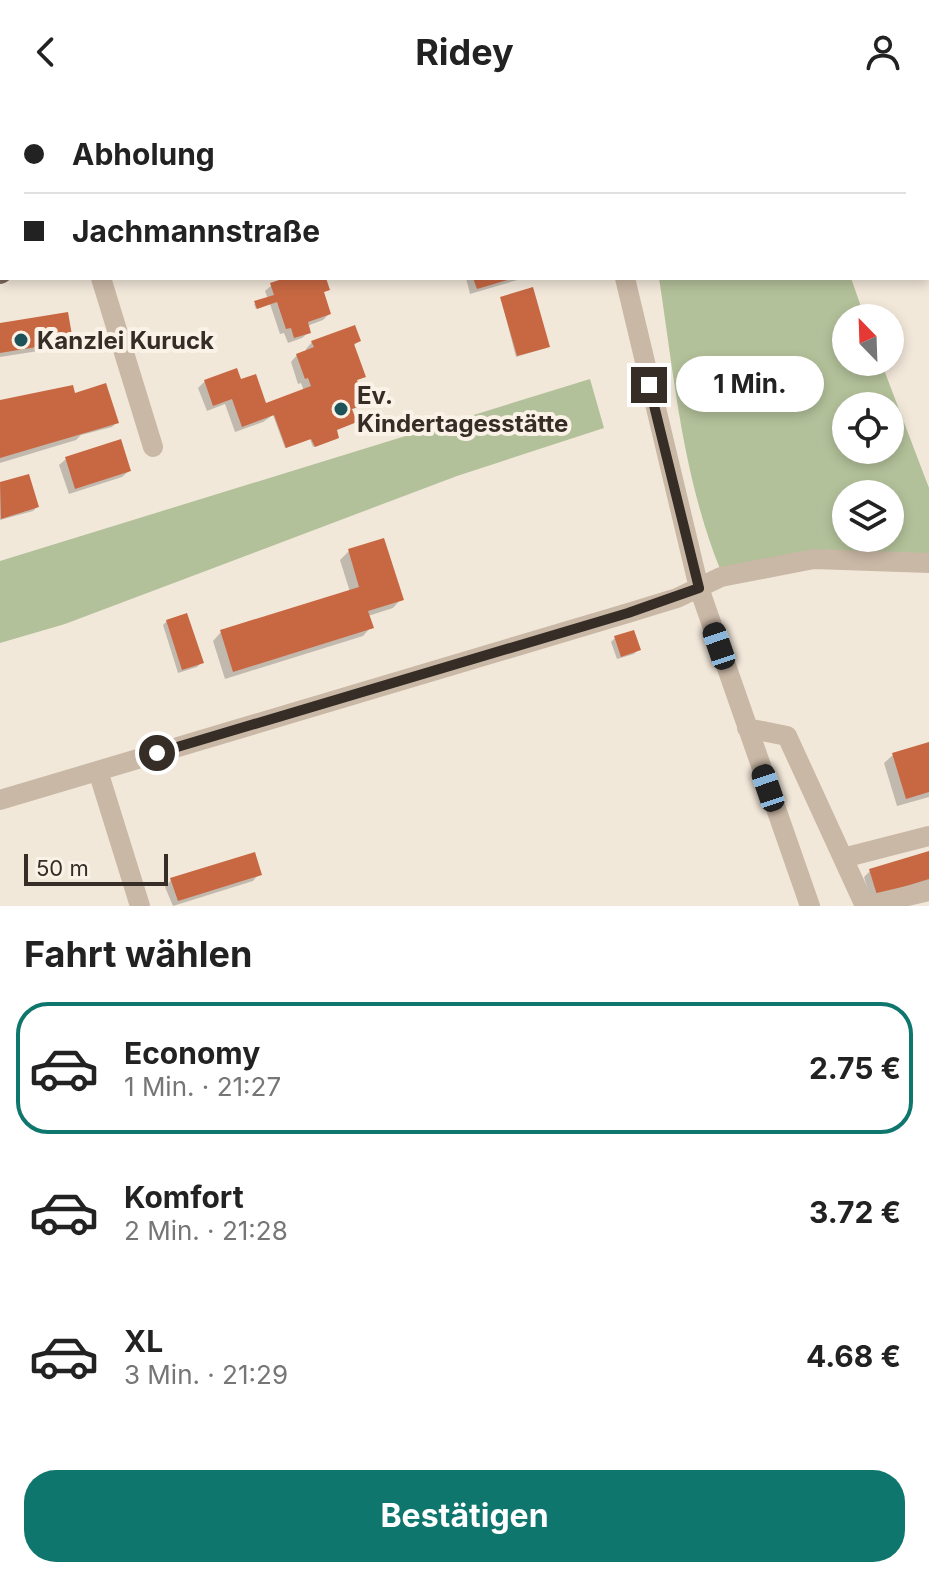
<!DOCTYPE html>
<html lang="de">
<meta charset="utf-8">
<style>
body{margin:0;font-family:Inter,sans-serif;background:#f2f2f2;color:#222;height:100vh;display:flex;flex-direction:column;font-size:30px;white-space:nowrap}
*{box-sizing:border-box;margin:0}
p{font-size:26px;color:#767676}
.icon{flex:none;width:44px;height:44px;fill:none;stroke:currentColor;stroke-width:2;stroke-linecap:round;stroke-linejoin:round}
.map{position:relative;height:802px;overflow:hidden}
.side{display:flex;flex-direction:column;background:#fff;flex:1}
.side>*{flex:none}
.guide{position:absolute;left:0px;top:0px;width:930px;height:176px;box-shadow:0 4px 12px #0003;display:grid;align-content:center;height:176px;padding:0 24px;background:#fff}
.needle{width:52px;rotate:337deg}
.fabs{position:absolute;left:832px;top:200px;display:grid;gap:16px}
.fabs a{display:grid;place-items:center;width:72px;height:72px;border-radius:50%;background:#fff;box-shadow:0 4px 12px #0003;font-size:40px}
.scale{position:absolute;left:24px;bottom:20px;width:144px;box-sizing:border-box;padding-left:8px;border:4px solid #362d27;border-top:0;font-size:22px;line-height:28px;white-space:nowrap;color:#362d27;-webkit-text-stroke:6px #faf2e7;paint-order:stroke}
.end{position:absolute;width:36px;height:36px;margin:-18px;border:10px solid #362d27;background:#fff;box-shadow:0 0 0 4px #fff}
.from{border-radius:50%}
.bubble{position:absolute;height:56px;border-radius:28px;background:#fff;box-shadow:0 4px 12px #0003;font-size:26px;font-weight:700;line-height:56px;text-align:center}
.car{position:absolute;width:24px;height:48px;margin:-24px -12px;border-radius:10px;box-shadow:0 0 6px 2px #0007;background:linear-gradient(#222 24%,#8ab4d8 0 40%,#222 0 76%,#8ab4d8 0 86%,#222 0)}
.guide b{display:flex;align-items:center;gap:28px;height:76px;font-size:30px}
.guide b+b{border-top:2px solid #e0e0e0}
.guide i{width:20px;height:20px;background:#222}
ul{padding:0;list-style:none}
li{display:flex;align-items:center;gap:24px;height:132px;margin:0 16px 12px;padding:0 8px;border:4px solid transparent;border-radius:32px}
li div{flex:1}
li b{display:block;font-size:30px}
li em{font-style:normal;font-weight:700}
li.selected{border-color:#0f766e}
li>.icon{width:72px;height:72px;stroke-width:1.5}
h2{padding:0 24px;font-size:36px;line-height:96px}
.primary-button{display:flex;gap:16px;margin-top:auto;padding:16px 24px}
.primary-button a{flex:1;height:92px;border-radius:32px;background:#0f766e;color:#fff;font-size:32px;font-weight:700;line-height:92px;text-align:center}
header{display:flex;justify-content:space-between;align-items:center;height:104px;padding:0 24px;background:#fff;font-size:36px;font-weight:700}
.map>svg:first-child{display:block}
.green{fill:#b3c19a;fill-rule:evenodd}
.shadow{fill:#0003}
.building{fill:#c86843}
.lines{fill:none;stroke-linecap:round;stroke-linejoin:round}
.minor{stroke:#cab8a6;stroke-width:20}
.major{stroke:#796458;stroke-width:20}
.route{stroke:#362d27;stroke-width:10}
.poi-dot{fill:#1c5258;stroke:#faf2e7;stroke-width:3}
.labels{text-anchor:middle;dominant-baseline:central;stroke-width:8;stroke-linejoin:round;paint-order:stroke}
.poi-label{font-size:24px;font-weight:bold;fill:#362d27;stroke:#faf2e7;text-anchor:start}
</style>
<header><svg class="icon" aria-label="back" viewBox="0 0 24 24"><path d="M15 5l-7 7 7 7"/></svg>Ridey<svg class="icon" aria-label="person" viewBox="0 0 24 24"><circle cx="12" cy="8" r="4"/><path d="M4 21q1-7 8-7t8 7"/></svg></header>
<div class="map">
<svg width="929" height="802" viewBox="0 0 929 802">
<rect width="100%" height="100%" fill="#f2e8da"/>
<path class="green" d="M659,174H851L865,214H846V258H881L929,384V456L720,465C683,373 674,272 659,174ZM846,302H890V346H846ZM846,390H890V434H846Z
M590,275L604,324L457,372L65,520L0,539V457Z"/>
<path class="shadow" d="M38,0H70V2H39Z
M486,0H512V2H486Z
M2,108V143H0V109Z
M282,174H324L327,185L322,190L329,210L323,216L307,222L309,228L302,234L288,239L284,229L280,230L270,200L256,205L254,200L268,195L265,187L272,181L282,177Z
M466,174H524L470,190Z
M501,195L546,244L516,253Z
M0,221L71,236L64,243L0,253Z
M359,237L353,242L362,274L355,277L363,301L350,306L335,326L336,335L313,343L310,335L285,344L273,311L263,318L235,328L225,300L207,307L198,284L205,277L240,278L265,301L304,287L301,279L298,280L291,258L297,251L306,248V245L312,238Z
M74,293L116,319L112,323L81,331L76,336L0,359V298Z
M66,355L129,367L122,373L69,390L59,361Z
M28,372L37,403L33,407L0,416V380Z
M349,447L401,495L393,504L368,512L371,523L363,532L225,575L213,537L221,528L350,488L340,456Z
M167,517L201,559L197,563L178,569L163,521Z
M615,534L638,546L634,550L617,555L611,538Z
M929,640V693L897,702L884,659L893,651Z
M929,749V779L871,796L864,773L870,767Z
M259,770L253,777L173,802L165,783L171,776Z"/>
<path class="building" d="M285,174H326L330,186L324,188L331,210L308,218L311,229L294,234L291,224L286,225L277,198L257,205L254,197L274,191L270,179Z
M473,174H511V175L477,185Z
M533,183L550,243L517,252L500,193Z
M68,208L73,237L0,249V219Z
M355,221L361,237L354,240L366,273L357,276L366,300L352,305L357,318L337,326L339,334L315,343L311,335L286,344L274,311L242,323L232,295L213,302L204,276L237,264L241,275L256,270L266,299L311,282L308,274L305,275L296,250L314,243L311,237Z
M106,279L119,319L0,354V296L73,281L75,289Z
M121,335L131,367L75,385L65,353Z
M29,370L39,403L1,415L0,378Z
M384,434L404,496L368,507L374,524L233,568L220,526L359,483L348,445Z
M187,509L204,559L182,566L166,516Z
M634,526L641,546L621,553L614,532Z
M929,638V688L906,695L892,649Z
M929,747V775L877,791L869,765Z
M255,748L262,771L178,797L170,774Z"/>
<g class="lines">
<path class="minor" d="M88,0L89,2
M101,174L153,343
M625,174L699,484L810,802
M747,624L787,632L865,802
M98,667L140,802
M0,696L628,509L677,494L721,473L814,455L929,459
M843,754L929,732
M865,802L929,787"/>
<path class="major" d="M586,2L587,0
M0,170L2,169"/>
</g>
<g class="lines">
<path class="route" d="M157,649L628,509L699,484L649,281"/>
</g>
<g class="poi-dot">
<circle cx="21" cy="236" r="8"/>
<circle cx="341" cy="305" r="8"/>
</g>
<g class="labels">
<g class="poi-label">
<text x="37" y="236">Kanzlei Kuruck</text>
<text x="357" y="291">Ev.<tspan x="357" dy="28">Kindertagesstätte</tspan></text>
</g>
</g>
</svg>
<div class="fabs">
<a><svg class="needle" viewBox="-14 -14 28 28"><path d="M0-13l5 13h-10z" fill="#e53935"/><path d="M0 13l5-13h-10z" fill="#767676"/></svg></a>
<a><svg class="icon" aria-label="locate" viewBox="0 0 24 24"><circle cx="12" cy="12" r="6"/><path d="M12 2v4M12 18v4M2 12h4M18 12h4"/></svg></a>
<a><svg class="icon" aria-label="layers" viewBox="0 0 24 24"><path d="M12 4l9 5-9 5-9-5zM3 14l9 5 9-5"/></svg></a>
</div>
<div class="scale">50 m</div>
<i class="end from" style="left:157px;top:649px"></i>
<i class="end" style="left:649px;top:281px"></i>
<div class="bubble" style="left:676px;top:252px;width:148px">1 Min.</div>
<i class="car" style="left:719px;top:542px;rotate:341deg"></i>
<i class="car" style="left:768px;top:684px;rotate:341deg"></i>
<div class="guide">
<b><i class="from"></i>Abholung</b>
<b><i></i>Jachmannstraße</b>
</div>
</div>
<section class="side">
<h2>Fahrt wählen</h2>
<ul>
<li class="selected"><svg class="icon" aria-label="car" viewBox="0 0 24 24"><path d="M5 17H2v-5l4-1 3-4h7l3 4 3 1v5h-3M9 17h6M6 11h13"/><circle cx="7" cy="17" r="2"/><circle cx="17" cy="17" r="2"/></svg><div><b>Economy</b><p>1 Min. · 21:27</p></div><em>2.75 €</em></li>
<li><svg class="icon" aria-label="car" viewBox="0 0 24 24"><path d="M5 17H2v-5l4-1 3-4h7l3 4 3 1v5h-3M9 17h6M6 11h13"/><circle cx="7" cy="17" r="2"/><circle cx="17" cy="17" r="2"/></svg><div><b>Komfort</b><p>2 Min. · 21:28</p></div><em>3.72 €</em></li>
<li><svg class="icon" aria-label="car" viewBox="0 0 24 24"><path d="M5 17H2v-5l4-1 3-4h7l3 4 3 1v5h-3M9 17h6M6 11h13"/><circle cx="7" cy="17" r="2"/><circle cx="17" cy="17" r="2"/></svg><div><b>XL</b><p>3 Min. · 21:29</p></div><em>4.68 €</em></li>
</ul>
<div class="primary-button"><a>Bestätigen</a></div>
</section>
